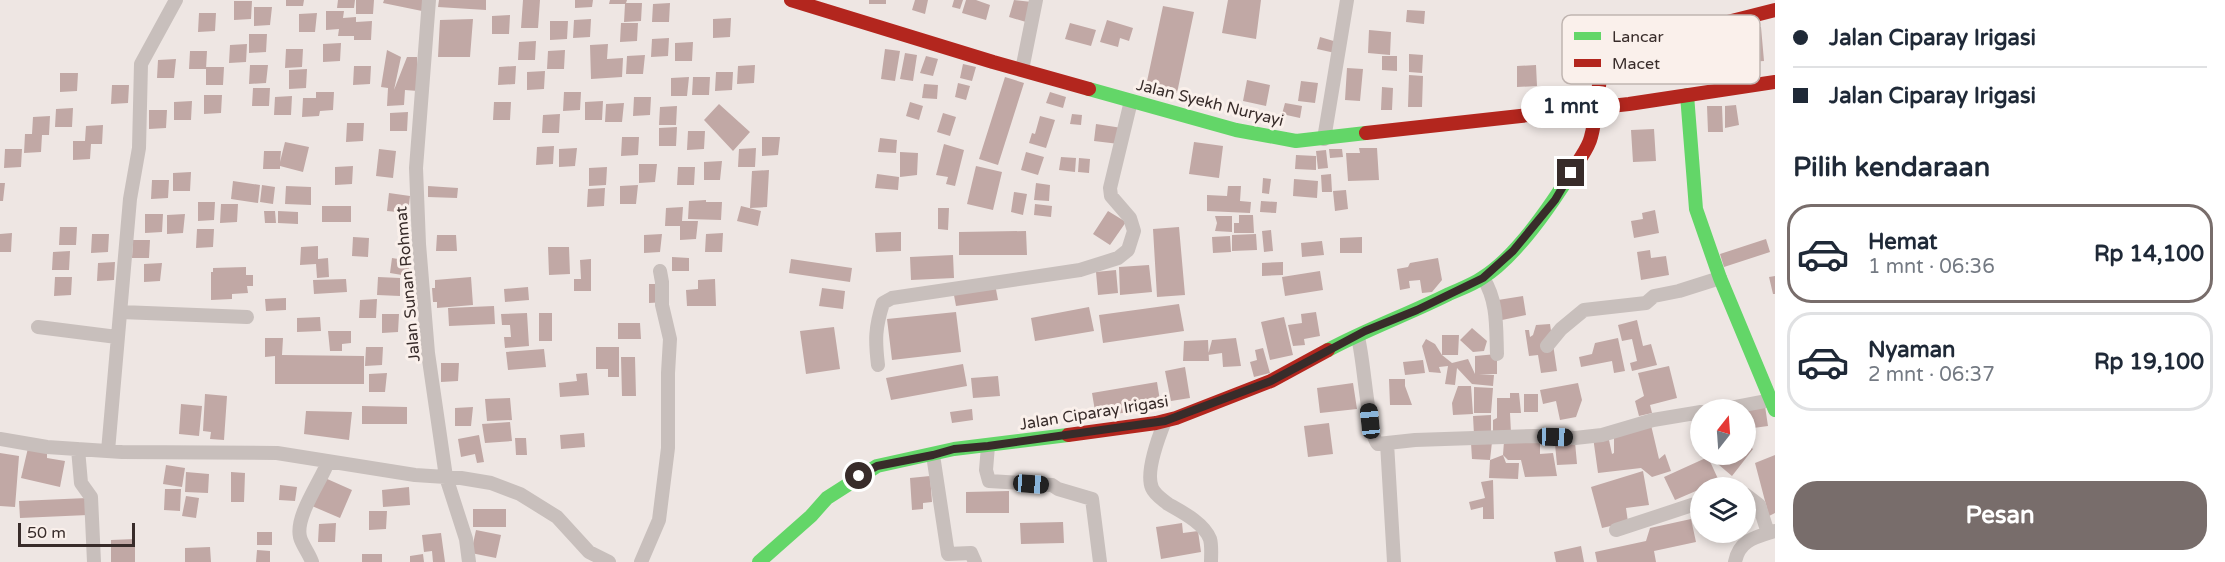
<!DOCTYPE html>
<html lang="id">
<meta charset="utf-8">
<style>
body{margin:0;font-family:"Varela Round",sans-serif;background:#f6f6f7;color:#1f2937;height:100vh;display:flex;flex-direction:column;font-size:22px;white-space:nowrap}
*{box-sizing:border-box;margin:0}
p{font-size:20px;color:#747a83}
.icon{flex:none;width:33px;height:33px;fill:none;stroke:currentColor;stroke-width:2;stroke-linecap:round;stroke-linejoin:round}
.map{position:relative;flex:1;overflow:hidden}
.sheet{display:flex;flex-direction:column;background:#fff;width:450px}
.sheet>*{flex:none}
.top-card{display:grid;align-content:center;height:132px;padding:0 18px;background:#fff}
.needle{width:39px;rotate:17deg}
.buttons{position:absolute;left:1690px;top:399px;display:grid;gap:12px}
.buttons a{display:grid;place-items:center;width:66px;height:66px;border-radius:50%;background:#fff;box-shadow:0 3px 9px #0003;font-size:30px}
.scale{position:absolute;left:18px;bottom:15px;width:117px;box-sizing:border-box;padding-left:6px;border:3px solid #382c2a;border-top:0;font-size:16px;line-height:21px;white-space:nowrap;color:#382c2a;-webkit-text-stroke:4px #faf0eb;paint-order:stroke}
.end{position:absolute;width:27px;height:27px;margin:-14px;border:8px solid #382c2a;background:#fff;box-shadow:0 0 0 3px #fff}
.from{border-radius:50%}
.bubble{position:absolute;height:42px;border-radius:21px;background:#fff;box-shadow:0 3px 9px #0003;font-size:20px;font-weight:700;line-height:42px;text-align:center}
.car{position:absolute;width:18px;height:36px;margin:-18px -9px;border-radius:8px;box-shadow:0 0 4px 2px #0007;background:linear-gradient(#222 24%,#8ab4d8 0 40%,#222 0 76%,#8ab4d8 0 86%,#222 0)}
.top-card b{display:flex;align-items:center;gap:21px;height:57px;font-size:22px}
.top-card b+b{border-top:2px solid #e0e1e3}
.top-card i{width:15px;height:15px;background:#1f2937}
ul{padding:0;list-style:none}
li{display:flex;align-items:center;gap:18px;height:99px;margin:0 12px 9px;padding:0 6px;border:3px solid #e0e1e3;border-radius:24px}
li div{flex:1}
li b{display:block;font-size:22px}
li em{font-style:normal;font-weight:700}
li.on{border-color:#786d6b}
li>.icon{width:54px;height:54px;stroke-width:1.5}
h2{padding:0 18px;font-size:27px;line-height:72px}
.action{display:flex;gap:12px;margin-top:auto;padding:12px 18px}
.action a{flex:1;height:69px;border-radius:24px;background:#786d6b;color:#fff;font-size:24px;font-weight:700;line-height:69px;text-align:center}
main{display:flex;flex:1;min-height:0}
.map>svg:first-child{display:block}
.building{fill:#c1a8a5}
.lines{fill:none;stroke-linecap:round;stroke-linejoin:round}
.street{stroke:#c8bfbc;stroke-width:14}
.fast{stroke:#63d668;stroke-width:14}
.jam{stroke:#b3261e;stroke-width:14}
.route{stroke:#382c2a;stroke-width:8}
.labels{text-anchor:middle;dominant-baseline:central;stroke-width:6;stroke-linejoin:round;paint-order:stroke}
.street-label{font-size:16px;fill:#382c2a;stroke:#faf0eb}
.key{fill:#faf0eb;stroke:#c0b5b1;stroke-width:1.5}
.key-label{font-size:16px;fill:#382c2a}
</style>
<main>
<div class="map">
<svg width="1775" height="562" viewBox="0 0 1775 562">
<rect width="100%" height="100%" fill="#eee6e3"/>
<path class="building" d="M286,0H304L303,6H286Z
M338,0H355L354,8H337Z
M356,0H374L373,14H356Z
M384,0H422V11L383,3Z
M439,0H486V10L438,7Z
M523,0H540L538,28H521Z
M575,0H593L592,7L575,8Z
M610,0H627L626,3H642L641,21L624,22L625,4H609Z
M869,0H886V4H869Z
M915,0H928L925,14L912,10Z
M954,0H963L960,9L952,7Z
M966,0H976L990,5L986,20L962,13Z
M1014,0L1032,2L1026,22L1009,17Z
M1228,0H1261L1256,39L1222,33Z
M234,1H252L251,19L234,20Z
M670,3L669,22H652L653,4Z
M1163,6L1194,12L1177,93L1146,86Z
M254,7H272L270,25L254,26Z
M1407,10L1425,11L1424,24L1406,22Z
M326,11H344L343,18L356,17V22L372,21L371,40H354V36H338L339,29L326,30Z
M199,13H216L215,31L198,32Z
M317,13L315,32H299V14Z
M510,15L509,34H492V16Z
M731,18L730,37L713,38V19Z
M473,19L470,57H438L440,20Z
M591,19L590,37L573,38L574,20Z
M1107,20L1133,28L1129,41L1120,38L1118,47L1100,42Z
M550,21H568L567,39L550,40Z
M621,23H638L637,41L620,42Z
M1070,23L1096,30L1091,46L1065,39Z
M1761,27L1764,61L1748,62L1745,28Z
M1369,30L1391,32L1390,55L1368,53Z
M249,34H267L266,52L249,53Z
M1320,37L1337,42L1335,53L1317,49Z
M669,38L668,56L651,57L652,39Z
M536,41L535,60H518L519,42Z
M693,42L692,61H675V43Z
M341,43L340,61L323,62V44Z
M247,44L246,62L229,63L230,45Z
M608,44L607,59L623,58L622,77L591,79L590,45Z
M286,49H303L302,67L285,68Z
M885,49L900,51L895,81L881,79Z
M387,50L401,57L394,90L407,57H417L418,91L405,90L404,105L387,106L388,88L381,87Z
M565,50L564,69H547L548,51Z
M190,51H207L206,69H189Z
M905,53L917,55L913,81L900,79Z
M1409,54L1423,55L1422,73L1409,72Z
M645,55L643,74H626L627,56Z
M926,56L938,59L933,76L920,73Z
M1382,56H1397V71L1382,70Z
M176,59L174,78H157L158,60Z
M963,64L976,67L972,81L960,78Z
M250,65H268L266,83L249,84Z
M755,65L754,83L737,84L738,66Z
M1536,65L1537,86L1517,87V66Z
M354,66H371L370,84L353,85Z
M516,66L515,84L498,85L499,67Z
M206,67H224L223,85H206Z
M1347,68L1363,69L1360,101L1345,100Z
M307,69L306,88L289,89V70Z
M545,71L544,89L527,90V72Z
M716,72H733L732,90L715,91Z
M60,73H78L77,91L60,92Z
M1409,75L1423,76L1422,107H1408Z
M689,77L687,96H671V78Z
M693,77H710L709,95H692Z
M1005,77L1024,83L998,165L979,159Z
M1247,80L1270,85L1266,106L1243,101Z
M1301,81L1318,83L1315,103L1298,101Z
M958,83L970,86L966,100L955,97Z
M924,84L938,85L937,99L922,98Z
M112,85H129L128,103L111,104Z
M1382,87L1393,88L1392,110H1381Z
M253,88H270L269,106H252Z
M316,92H334L333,110L320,111L319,116L302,117L303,98H316Z
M564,92H581L580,110L563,111Z
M1050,92L1066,97L1063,108L1046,103Z
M204,95H222L221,113L204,114Z
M292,96L291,115H274L275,97Z
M634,97H651L650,115L633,116Z
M192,101L191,120H174V102Z
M603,101L602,120H585V102Z
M494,102H511L510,120H493Z
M910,102L923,106L919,120L906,116Z
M624,103L622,122H605L606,104Z
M1285,103L1302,106L1300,118L1282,114Z
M719,104L750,132L733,151L704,120Z
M1736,105L1739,125L1725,128V106Z
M677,106L676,125H659L660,107Z
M1707,106H1722L1723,132H1708Z
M73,108L72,127H55L56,109Z
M149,110H167L166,128L149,129Z
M408,112L407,131H390V113Z
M943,113L956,117L950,136L937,132Z
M560,114L559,133H542L543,115Z
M1072,114L1082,115L1081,125L1070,124Z
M50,116L49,135H42L41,152L24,153L25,134H32L33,117Z
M1040,116L1055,120L1046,148L1029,143L1032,133L1035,134Z
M347,123H364L363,141L346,142Z
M1096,124L1122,128L1119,144L1094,141Z
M103,125L102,144H91L90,159L73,160V141H85L86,126Z
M677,127L676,146H659V128Z
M1654,129L1656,161L1633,162L1631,130Z
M688,131H705L704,149L687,150Z
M622,137H639L638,155L621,156Z
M762,137H780L778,155L762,156Z
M880,138L897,140L896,153L878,152Z
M285,142L309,147L303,172L280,166V169H263L264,151H281L280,162Z
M1194,142L1223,146L1219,178L1189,174Z
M944,144L964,150L955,186L946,184L948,177L936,175Z
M554,146L553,164L536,165L537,147Z
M577,148L575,166L559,167V149Z
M756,148L755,167H738L739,149Z
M1359,148H1377L1379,180L1348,181L1346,153H1360Z
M5,149H22L21,167L4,168Z
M379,149L396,151L393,178L376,176Z
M1329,149H1342L1343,157L1330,158Z
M1326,150L1328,168L1318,169L1316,151Z
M900,152L918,153L917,175L900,177Z
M1026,152L1044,157L1038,175L1021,170Z
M1296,155L1316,156V170L1295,169Z
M1061,157L1076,158L1075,172L1059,170Z
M1079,158L1090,159L1089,173L1078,172Z
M722,161L720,180H704V162Z
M639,164H657L655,182L639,183Z
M353,166L352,184L335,185V167Z
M976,166L1002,172L993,210L967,204Z
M607,167L606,185L589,186V168Z
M678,167H695L694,185H677Z
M769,170L767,207L750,208L752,171Z
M191,172L190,191H173V173Z
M877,174L899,177L898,190L875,188Z
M1331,174L1332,192H1322L1321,175Z
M1263,178L1271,179L1269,194L1262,193Z
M1294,179L1318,181L1317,198L1293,196Z
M152,180H169L168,198L151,199Z
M233,181L260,185L258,203L231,199Z
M0,183H5L3,201H0Z
M1036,183L1050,185L1049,201L1034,200Z
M262,185L275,187L273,204L260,202Z
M638,185L636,204H620V186Z
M286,186L311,187V205L285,204Z
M428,186L458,188L457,198L428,197Z
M1228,186H1241L1240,201L1251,202L1250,213L1207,211V195L1227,196Z
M605,188L604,206L587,207L588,189Z
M1346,190L1348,209L1335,211L1333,191Z
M1014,192L1027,194L1023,215L1011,212Z
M389,193L410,196L408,213L387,211Z
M706,200V202H722L721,220L688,219L689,201Z
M1261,201L1277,202L1276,213L1260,212Z
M198,202H215L214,220L198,221Z
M221,204H238L237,222L220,223Z
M1035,204L1052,206L1051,217L1034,215Z
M322,206H351V222H322Z
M741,206L761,211L758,226L737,221Z
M683,207L682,221H698L696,239L680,240V226H665L666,208Z
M938,208H949L948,230L938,229Z
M1655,210L1659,233L1634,238L1631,221L1643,219L1642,213Z
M264,211H275L276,223H265Z
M278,211L298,212V224L278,223Z
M1108,211L1126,222L1110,245L1093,234Z
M145,214H163L162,232L145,233Z
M185,214L183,233L167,234V215Z
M1239,215H1253L1254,233H1234V223H1239Z
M1215,216H1232V232L1215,231L1217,223Z
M60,227H77L76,245H59Z
M1179,227L1185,295L1157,297L1153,229Z
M197,229H214L213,247L196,248Z
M1271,230L1273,251L1264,252L1262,231Z
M1026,231L1027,255H959V232Z
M901,232V251L876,252L875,233Z
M12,233L11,252H0V234Z
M723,233L722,252H705L706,234Z
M92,234H109L108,252L91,253Z
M662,234L660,252L644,253V235Z
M1256,234L1257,250L1232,251V235Z
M437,235H456L457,251H436Z
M1230,236L1231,252L1213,253L1212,237Z
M353,237L369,238L368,257L352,256Z
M1362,237V253H1340V238Z
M1766,239L1770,252L1724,267L1720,254Z
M133,240H150L149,258H132Z
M1322,241L1324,255L1302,257L1301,243Z
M318,246V259L328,258L329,277L317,278L316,264L300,265L301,247Z
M548,247H569L570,274L549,275Z
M1650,250L1651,258L1666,256L1669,275L1641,280L1637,252Z
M70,251L69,270H52L53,252Z
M953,255L954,278L911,280L910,257Z
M672,257L689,258V271H672Z
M392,258L410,261L408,276L390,273Z
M1438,258L1442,280L1432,292L1422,293L1420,280L1409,281L1410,288L1400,290L1397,269L1408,267L1410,263Z
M591,259V291H574V279H581L580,260Z
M791,259L852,268L850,282L789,273Z
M115,262L114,280L97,281L98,263Z
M1283,262V275L1262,276V263Z
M162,263L160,281L144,282V264Z
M1149,265L1152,292L1120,295L1119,267Z
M246,267V275H253V286H247L248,293L232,294V299L211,300V272H213V268Z
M1116,270L1118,293L1098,295L1096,272Z
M1320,271L1323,290L1285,296L1282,277Z
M1775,276V294H1773L1769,277Z
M55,277H72L71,295L54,296Z
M378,277L400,278V296L377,295Z
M471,277L473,305L437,308V302H433L432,288H435V280Z
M346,279L347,292L314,294L313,280Z
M715,279L716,306H687L686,290L698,289V280Z
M649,284H667L666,302L649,303Z
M995,284L998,300L956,306L953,290Z
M528,287L529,300L505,302L504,289Z
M822,288L845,291L843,309L819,306Z
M1523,296L1526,315L1502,320L1498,300Z
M286,298V310L266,311L265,299Z
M377,299L376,318H359L360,300Z
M1179,304L1184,331L1103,343L1099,315Z
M494,306L495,324L449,326L448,308Z
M1089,307L1094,331L1035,341L1031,318Z
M956,312L961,352L892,360L887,319Z
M1316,312L1320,336L1304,339L1305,345L1293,346L1288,325L1302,323L1301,314Z
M527,313L529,346L505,348L504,337H511L510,325H502L501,314Z
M539,313H552V341H539Z
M382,314H399L398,332L382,333Z
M320,317L321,331L297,332V318Z
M1284,317L1293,355L1270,360L1261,322Z
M1637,320L1643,346L1651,344L1657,365L1632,371L1630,363L1637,361L1632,339L1622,341L1618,325Z
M618,323H640L641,339H618Z
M1550,324L1557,371L1541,373L1538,355L1529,356L1525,330H1529L1530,337L1533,335L1536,325Z
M834,327L840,369L806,374L800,331Z
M1472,328L1487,341L1484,351L1473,352L1460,340Z
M328,331H351V343L342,344V351H330Z
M1442,335H1459L1458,355H1442Z
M265,338H283L282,355L364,356V384H275V356L265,357Z
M1236,338L1241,366L1223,367L1222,353L1208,355L1212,340Z
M1618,338L1625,371L1614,373L1612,361L1581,367L1579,357L1592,354L1595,343Z
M1426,339L1435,344L1442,355L1452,363L1468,359L1475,374V356L1497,354V374H1479L1494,375L1493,386L1472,384L1457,368L1455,385L1445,384L1448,366L1439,367L1441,373L1429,372L1422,346Z
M1208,340L1209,361H1183L1184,341Z
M366,347H383L382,365L365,366Z
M596,347H619V377H608V369H596Z
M1263,348L1270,373L1254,377L1250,362L1257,360L1255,350Z
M544,349L546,367L508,370L506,352Z
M621,357H635L636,396H622Z
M1423,360L1425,373L1405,375L1403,362Z
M441,363H459L458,381L441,382Z
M963,364L967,386L891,400L886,378Z
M1669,366L1677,398L1650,405L1652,413L1639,416L1635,401L1644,396L1638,373Z
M1185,367L1190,398L1171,401L1165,371Z
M387,373L385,392H369V374Z
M587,373L589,395L560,397L559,383L577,381L576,374Z
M998,376L1000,396L973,398L971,378Z
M1389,379H1405V386L1412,405H1390Z
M1157,382L1161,407L1096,417L1092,393Z
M1353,383L1357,409L1320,413L1317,388Z
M1578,383L1582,400L1576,417L1560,420L1556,401L1543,404L1540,390Z
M1458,386H1471L1473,414L1453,415L1452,403Z
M1474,387L1493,388L1491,413H1474Z
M1510,393H1519L1521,413H1510L1511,433H1493V420L1497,418V398H1510Z
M205,394L227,396L224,440L210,439L211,432L203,431Z
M1524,394H1538V412H1524Z
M510,398L512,420L487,421L485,399Z
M181,404L202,406L199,436L179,434Z
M362,406L407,407V424H362Z
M1765,406L1768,426L1746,429V409Z
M473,407L471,426H455V408Z
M972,409L973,420L952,423L950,412Z
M306,411L352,412L349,440L304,434Z
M1491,415V435H1474L1473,416Z
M510,422L512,441L485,443L482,424Z
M1329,423L1333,454L1308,457L1304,426Z
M1651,425L1659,459L1665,454L1671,471L1652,477L1641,468L1598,473L1593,437L1609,440L1612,454L1614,453V434Z
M584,433L585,447L561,449L560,435Z
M479,435L484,462L477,463L475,454L461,457L458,439Z
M515,438H526L527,455H516Z
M1540,438V454L1553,453L1557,476L1525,477L1521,460H1508L1503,455L1504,441Z
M1492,442L1490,460L1472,459L1471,443Z
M1575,442L1577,464L1557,465L1555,444Z
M1746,443L1753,449L1732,476L1706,454H1746Z
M28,448L47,453V458L65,461L60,487L21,478Z
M0,453L19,456L15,507L0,506Z
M1503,455L1506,463H1519L1518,479L1489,478L1490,460Z
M1775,455V513L1769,516L1755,463Z
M1708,457L1719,481L1675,500L1664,477Z
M166,465L185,468L182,487L163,484Z
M1643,471L1649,505L1626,508L1628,522L1602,528L1591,487Z
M186,472L209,474L208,493L185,492Z
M231,472L245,473L244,502H231Z
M930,476L932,502L923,503V509L912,510L910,478Z
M325,478L352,490L340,518L312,506Z
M1493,480L1494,519H1483V507L1471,510L1469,502L1485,498L1481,482Z
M280,485L297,487L295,501L279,500Z
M409,487L410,505L383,507L382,490Z
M165,489H181L180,511L164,510Z
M1009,491V513H966V492Z
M186,496L199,498L196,518L182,516Z
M87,498L88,515L20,518L19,501Z
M473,509H506V527H473Z
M1701,509V531L1700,532L1695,512Z
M369,511H387L386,529L369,530Z
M1691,519L1696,542L1654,551L1656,562H1597L1595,552L1646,541L1650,528Z
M1063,522L1064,543L1021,544L1020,523Z
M336,523L335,542H318L319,524Z
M1182,523L1183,533L1198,531L1201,552L1161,559L1156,527Z
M476,530L501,535L496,558L471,553Z
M257,532H272V545H257Z
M441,533L445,562H433L432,551L424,552L422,535Z
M135,539V562H111V540Z
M1581,546L1584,562H1556L1554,552Z
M210,547L211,562H185V548Z
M257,550L270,551V562H256Z
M362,554H382V562H362Z
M423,554L424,562H410V556Z"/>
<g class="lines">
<path class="street" d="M429,0L416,168L419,244L428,353L446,477L466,539L469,562
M1022,70L1036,0
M1324,139L1347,0
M1483,278C1498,301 1496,328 1497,354
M121,312L247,317
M38,327L117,337
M1358,338C1364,358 1368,436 1378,444L1415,440L1534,436L1575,438L1602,435L1653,420L1701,412
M1547,346L1561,329L1584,310L1646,303L1654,296L1679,291L1720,278
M878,365C875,340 875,328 883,303L892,298L1080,270L1118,258L1128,250L1134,231L1130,218L1111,196L1110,188L1131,101
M1719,410L1771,400
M1165,421C1159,436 1145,472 1152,488C1155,495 1162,499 1168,504C1182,512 1204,523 1210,539C1212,546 1211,555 1211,562
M0,439L47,447L122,452L277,453L415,475L461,478L491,483L520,494L557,517L589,552L609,562
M1387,443L1394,562
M988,446L986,470L989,481L1052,485L1058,489L1092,499L1100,562
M78,449L81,483L91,497L94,562
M108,451L130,199L139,148L141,64L176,0
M933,455L948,554L971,553L975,562
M1746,495L1759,505L1768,533
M1616,530L1701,502
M312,562C309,553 302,545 300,537C295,516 321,481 328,462
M641,562L659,520L668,448V373L670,339L662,305V282L660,271
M1735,562C1739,540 1756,537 1775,531"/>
<path class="fast" d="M1089,89L1236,130L1296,141L1366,133
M1687,95L1696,209L1720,278L1775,410
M1328,350C1367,329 1409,314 1449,294C1460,289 1472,285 1482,278C1518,256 1556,198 1578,162
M759,562L811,516L827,498L877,466L954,449L1068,435"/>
<path class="jam" d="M791,0L993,62L1089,89
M1366,133L1629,104L1775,82
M1578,162C1583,154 1589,146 1591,137C1599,109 1594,74 1613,51L1775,10
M1068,435L1156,423L1176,418L1271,381L1328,350"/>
</g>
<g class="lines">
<path class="route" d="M859,476L877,466L933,455L954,449L988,446L1165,421L1271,381L1365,331L1417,310L1483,278L1513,251L1555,200L1571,173"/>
</g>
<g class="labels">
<g class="street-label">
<text transform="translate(1210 103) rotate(14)">Jalan Syekh Nuryayi</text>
<text transform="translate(408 284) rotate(-95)">Jalan Sunan Rohmat</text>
<text transform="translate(1094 413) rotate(-9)">Jalan Ciparay Irigasi</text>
</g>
</g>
<rect x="1562" y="15" width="198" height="69" rx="9" class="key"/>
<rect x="1574" y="32" width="27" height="8" fill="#63d668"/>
<rect x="1574" y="59" width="27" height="8" fill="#b3261e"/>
<g class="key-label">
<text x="1612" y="42">Lancar</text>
<text x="1612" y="69">Macet</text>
</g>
</svg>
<div class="buttons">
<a><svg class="needle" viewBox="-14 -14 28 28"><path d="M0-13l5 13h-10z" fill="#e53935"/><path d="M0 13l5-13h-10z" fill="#747a83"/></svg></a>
<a><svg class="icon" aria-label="layers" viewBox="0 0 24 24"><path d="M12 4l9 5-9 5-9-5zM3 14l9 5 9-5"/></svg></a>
</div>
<div class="scale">50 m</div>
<i class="end from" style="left:859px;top:476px"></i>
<i class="end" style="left:1571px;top:173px"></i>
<div class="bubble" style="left:1521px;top:86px;width:99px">1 mnt</div>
<i class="car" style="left:1370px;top:421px;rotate:354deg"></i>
<i class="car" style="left:1555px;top:437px;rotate:92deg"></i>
<i class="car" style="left:1031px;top:484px;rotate:94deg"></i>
</div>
<section class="sheet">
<div class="top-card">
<b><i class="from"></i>Jalan Ciparay Irigasi</b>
<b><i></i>Jalan Ciparay Irigasi</b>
</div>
<h2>Pilih kendaraan</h2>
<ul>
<li class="on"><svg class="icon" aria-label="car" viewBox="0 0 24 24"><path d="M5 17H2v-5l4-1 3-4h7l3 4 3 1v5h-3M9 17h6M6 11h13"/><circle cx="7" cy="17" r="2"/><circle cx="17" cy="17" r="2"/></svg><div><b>Hemat</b><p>1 mnt · 06:36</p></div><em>Rp 14,100</em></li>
<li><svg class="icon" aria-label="car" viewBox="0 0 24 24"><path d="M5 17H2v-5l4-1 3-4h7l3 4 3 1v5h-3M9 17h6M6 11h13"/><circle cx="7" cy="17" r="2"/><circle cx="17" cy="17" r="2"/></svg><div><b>Nyaman</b><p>2 mnt · 06:37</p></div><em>Rp 19,100</em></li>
</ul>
<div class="action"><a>Pesan</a></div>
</section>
</main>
